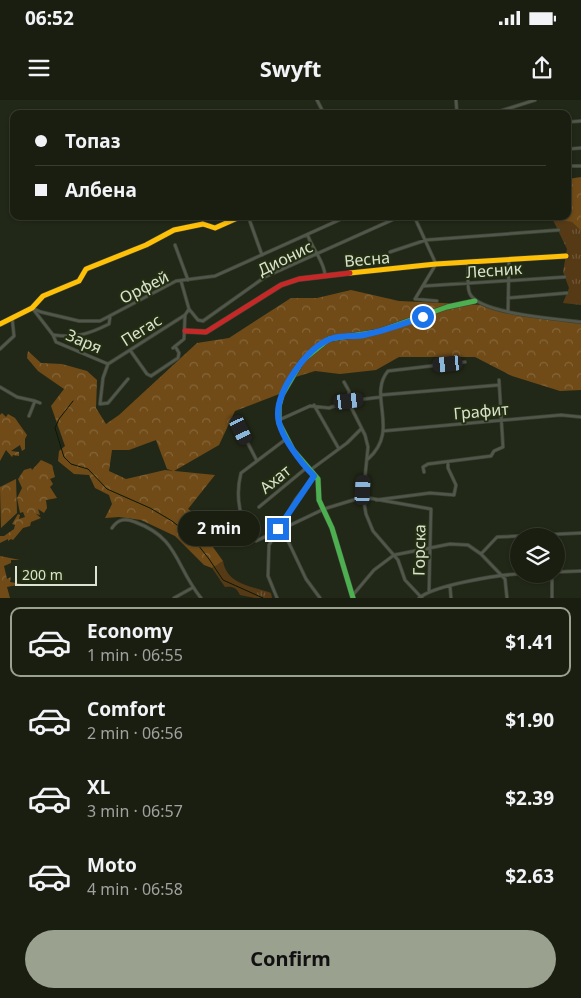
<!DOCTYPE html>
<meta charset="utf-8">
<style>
body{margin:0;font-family:"Noto Sans",sans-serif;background:#23271a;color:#f1f3f6;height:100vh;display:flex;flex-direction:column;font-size:19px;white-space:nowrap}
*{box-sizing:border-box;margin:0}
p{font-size:16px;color:#9fa29f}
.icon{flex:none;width:28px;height:28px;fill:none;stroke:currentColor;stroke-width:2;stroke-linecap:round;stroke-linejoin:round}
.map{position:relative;height:498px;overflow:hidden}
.details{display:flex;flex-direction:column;background:#1a1e11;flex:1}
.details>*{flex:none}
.hud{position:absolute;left:10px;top:10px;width:561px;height:110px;border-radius:10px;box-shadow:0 1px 4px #0004,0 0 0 1px #383c31;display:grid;align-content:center;height:110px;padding:0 25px;background:#1a1e11}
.fabs{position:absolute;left:510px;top:428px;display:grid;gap:10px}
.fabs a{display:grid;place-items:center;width:55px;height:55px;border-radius:50%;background:#1a1e11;box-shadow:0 1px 4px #0004,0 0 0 1px #383c31;font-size:25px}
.scale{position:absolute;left:15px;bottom:12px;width:82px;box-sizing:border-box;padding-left:5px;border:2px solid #dae2d0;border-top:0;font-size:14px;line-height:18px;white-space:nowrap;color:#dae2d0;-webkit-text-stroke:4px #232f10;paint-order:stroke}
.end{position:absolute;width:22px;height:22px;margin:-11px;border:6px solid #1a73e8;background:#fff;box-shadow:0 0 0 2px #fff}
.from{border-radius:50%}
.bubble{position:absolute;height:35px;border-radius:18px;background:#1a1e11;box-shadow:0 1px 4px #0004,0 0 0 1px #383c31;font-size:16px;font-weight:700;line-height:35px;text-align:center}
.car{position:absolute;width:15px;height:30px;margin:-15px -8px;border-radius:6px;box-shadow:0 0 4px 1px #0007;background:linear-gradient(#222 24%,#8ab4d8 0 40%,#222 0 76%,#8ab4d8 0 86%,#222 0)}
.hud b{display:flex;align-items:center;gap:18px;height:48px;font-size:19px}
.hud b+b{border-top:1px solid #383c31}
.hud i{width:12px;height:12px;background:#f1f3f6}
ul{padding:9px 0 0;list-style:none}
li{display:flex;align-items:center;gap:15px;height:70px;margin:0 10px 8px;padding:0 15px;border:2px solid transparent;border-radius:10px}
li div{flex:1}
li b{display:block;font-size:19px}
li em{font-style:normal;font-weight:700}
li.current{border-color:#9aa18f}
li>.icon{width:45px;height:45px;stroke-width:1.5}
.primary-button{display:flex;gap:10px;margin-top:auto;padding:10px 25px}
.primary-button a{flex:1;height:58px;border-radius:30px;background:#9aa18f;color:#111;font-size:20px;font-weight:700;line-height:58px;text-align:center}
.status{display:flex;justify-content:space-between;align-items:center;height:35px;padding:0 25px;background:#1a1e11;direction:ltr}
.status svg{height:14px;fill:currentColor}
header{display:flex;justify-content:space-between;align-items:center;height:65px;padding:0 25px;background:#1a1e11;font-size:22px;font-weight:700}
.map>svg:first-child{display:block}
.grass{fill:url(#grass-tufts)}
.forest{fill:url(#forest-crowns)}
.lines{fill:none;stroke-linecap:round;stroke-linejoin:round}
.stream{stroke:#0d1802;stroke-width:1}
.street-casing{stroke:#3d4335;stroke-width:4}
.fast-casing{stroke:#3d4335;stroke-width:6}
.slow-casing{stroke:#3d4335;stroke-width:6}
.jam-casing{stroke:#3d4335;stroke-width:6}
.street{stroke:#52574b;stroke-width:2.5}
.fast{stroke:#4caf50;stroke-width:5}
.slow{stroke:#ffc107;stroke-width:5}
.jam{stroke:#c62828;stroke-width:5}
.route{stroke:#1a73e8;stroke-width:6}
.labels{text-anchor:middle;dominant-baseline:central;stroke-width:4;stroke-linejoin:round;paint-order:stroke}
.street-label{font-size:16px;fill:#dae2d0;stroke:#232f10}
</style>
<div class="status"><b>06:52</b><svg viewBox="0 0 49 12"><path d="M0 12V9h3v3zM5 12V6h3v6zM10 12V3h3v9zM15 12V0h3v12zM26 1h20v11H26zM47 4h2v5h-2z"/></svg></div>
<header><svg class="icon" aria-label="menu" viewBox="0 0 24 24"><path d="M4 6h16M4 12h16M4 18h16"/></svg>Swyft<svg class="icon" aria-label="share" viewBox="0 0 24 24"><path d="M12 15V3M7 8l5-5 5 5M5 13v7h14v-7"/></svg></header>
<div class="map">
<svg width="581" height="498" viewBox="0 0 581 498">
<defs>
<pattern id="grass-tufts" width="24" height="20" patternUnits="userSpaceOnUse" patternTransform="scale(1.25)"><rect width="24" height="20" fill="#563a16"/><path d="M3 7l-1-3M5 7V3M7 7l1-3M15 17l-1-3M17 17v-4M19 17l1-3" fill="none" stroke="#6e5637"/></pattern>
<pattern id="forest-crowns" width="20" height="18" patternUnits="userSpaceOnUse" patternTransform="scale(1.25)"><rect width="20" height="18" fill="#704b18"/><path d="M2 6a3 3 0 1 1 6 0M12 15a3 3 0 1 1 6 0" fill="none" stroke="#846539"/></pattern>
</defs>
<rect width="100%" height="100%" fill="#222817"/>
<path class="grass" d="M553,120L572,122L581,131V205L563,203L569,188L563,172L567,149Z
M223,461C227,485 252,486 271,493L272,498H255L240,495C237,488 233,486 225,487L212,468Z"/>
<path class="forest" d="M581,77V131L572,122L553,120L548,116H568V79Z
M351,190L399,201L485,205L521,216L581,222V290L560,291L512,276L475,257H399L376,270L340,274L315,271L289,279L282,293L235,311L219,345L174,371L167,369L156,340L129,350H112L109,371L126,379L165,370L215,375L188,409L215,426L205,436L223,461L212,468L204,465L175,436L141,420L119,417L105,418L112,404L109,395L95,388L89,375L74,374L58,361L59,351L65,346L51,306L64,289L38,271L27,258L28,251L41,263L62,264L87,271L97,280L96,308L106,324L119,315L197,243L229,238L291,198H317Z
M2,313L6,317L8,314L15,318L27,335L25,339V349L22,351L20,345L11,351L19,352V356L13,355L12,357L6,350L0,361V315Z
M41,360L52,365L55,377L50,379L53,384L50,387L57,398L46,400L47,408L44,413L38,409L40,415L36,414L41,418L31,422L30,426L23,428L13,440L11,439L8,441V439L0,443V436H4L14,429L15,425L12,424L18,414L20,415L19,419L25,417L23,412L20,413L17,398L22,388L18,379L24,370L31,368L32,370Z
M16,379L17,413L1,428L0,387Z
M0,456L20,460H11V463L4,466L7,479L11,477L10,482L22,484L7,487L10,498H0Z"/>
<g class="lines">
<path class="stream" d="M73,301L59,319L55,328L64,357L71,364L88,369L107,389L150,408L172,421L191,436L209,459L223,480L263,498"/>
<g class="street-casing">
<path id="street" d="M317,0L324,14
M456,0L457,14
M491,14L535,0
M568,22L581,21
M568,49L581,48
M568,66H581
M248,116L262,155
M414,116L436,164L415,199L437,201
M308,136C313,150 324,161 325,175
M175,145L188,180
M390,152L426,140L559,130
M468,162C469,171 466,187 470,194C480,214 558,219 581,222
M424,186L565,177
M508,198L567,193
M32,208L41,212L79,221H100L176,181L215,176L348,116
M33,209L53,235L56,242L108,264
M189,209L198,220L203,221L265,177L401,116
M508,212L509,159
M54,235C76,238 89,234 109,224L110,217
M173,248L184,239L185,215L189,209L181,181
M0,249L14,236L12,217
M130,250L147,274L151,276L178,258L179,253L175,246
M108,264L185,215
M108,264L103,278L100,304L108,303L128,279
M344,282L349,291V303L365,335L368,347L363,397L366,414L373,431L398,460L405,480L422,498
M0,287L17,297L35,301L29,316
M381,295L499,285
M35,301L40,303
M314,305L339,349
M279,320L310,306L329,308L349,301L381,297
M241,330L257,361
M383,331L561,315L581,317
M286,339L241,373C235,396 239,423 256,441L273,433L280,424L306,479L320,498
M368,359C401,330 367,296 388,271L465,262
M309,371L347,343L361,329
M424,372L423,367L428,364L491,356L494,351L503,347L499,280
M376,400L430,393L454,395L456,385L448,368V362
M259,407L305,369
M112,428C118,419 125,418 135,422C179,438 175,466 201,498
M282,429L324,409L363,397L431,409L429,491
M481,454L497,437L581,433
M556,472L581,471
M450,486L451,498
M352,496L374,470L394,455L450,444L468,445L481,454L505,479L507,498
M174,498L192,488
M277,498L268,476L269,445L296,399L314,376
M419,498C435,485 497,475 519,474
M552,498V474"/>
</g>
<g class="fast-casing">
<path id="fast" d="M353,498L332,428L319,400L318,379L293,350L279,323V306L282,295L302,261L329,239L377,232L447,207L475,201"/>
</g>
<g class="slow-casing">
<path id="slow" d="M350,173L436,164L566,156
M0,224L32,208L43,196L79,181L86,169L146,145L174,130L203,124L215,128L242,116"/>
</g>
<g class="jam-casing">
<path id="jam" d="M185,231L206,232L281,185L299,179L350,173"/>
</g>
<use href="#street" class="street"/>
<use href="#fast" class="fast"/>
<use href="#slow" class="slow"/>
<use href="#jam" class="jam"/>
</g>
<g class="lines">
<path class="route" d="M278,429L314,376C302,364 278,334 278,315C277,290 307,248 330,239C341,235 353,237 364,235C384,231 403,224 423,217"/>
</g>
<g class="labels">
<g class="street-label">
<text transform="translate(285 158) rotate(-26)">Дионис</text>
<text transform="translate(367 159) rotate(-5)">Весна</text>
<text transform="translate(494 170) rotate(-4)">Лесник</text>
<text transform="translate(144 187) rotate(-27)">Орфей</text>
<text transform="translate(141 230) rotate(-32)">Пегас</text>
<text transform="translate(84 241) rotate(23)">Заря</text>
<text transform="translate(481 311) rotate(-5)">Графит</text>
<text transform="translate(275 379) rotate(-39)">Ахат</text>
<text transform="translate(419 450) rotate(-89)">Горска</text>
</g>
</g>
</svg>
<div class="fabs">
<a><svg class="icon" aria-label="layers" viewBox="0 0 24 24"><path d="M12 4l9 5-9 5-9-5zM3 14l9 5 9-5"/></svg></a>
</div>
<div class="scale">200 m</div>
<i class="end from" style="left:423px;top:217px"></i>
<i class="end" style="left:278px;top:429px"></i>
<div class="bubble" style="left:178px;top:411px;width:82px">2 min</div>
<i class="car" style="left:448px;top:264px;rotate:264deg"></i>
<i class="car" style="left:349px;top:301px;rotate:83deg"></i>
<i class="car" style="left:241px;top:330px;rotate:155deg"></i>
<i class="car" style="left:363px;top:390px;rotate:3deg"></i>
<div class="hud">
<b><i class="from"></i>Топаз</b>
<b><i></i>Албена</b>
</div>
</div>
<section class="details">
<ul>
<li class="current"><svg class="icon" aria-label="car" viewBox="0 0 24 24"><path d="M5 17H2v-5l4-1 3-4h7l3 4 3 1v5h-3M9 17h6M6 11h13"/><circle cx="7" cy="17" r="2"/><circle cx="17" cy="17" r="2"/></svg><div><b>Economy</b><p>1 min · 06:55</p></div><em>$1.41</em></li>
<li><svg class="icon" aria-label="car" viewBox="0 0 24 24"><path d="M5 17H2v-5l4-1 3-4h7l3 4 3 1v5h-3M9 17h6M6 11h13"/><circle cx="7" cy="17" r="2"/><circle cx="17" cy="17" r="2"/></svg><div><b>Comfort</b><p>2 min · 06:56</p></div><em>$1.90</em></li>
<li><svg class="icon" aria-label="car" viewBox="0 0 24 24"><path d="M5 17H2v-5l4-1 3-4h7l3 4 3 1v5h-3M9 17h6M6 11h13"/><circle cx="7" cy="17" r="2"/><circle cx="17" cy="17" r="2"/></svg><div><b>XL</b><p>3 min · 06:57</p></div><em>$2.39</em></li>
<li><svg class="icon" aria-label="car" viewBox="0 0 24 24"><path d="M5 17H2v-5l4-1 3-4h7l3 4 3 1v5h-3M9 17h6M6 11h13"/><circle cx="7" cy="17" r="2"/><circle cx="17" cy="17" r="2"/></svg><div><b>Moto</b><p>4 min · 06:58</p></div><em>$2.63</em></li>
</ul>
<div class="primary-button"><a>Confirm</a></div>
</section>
